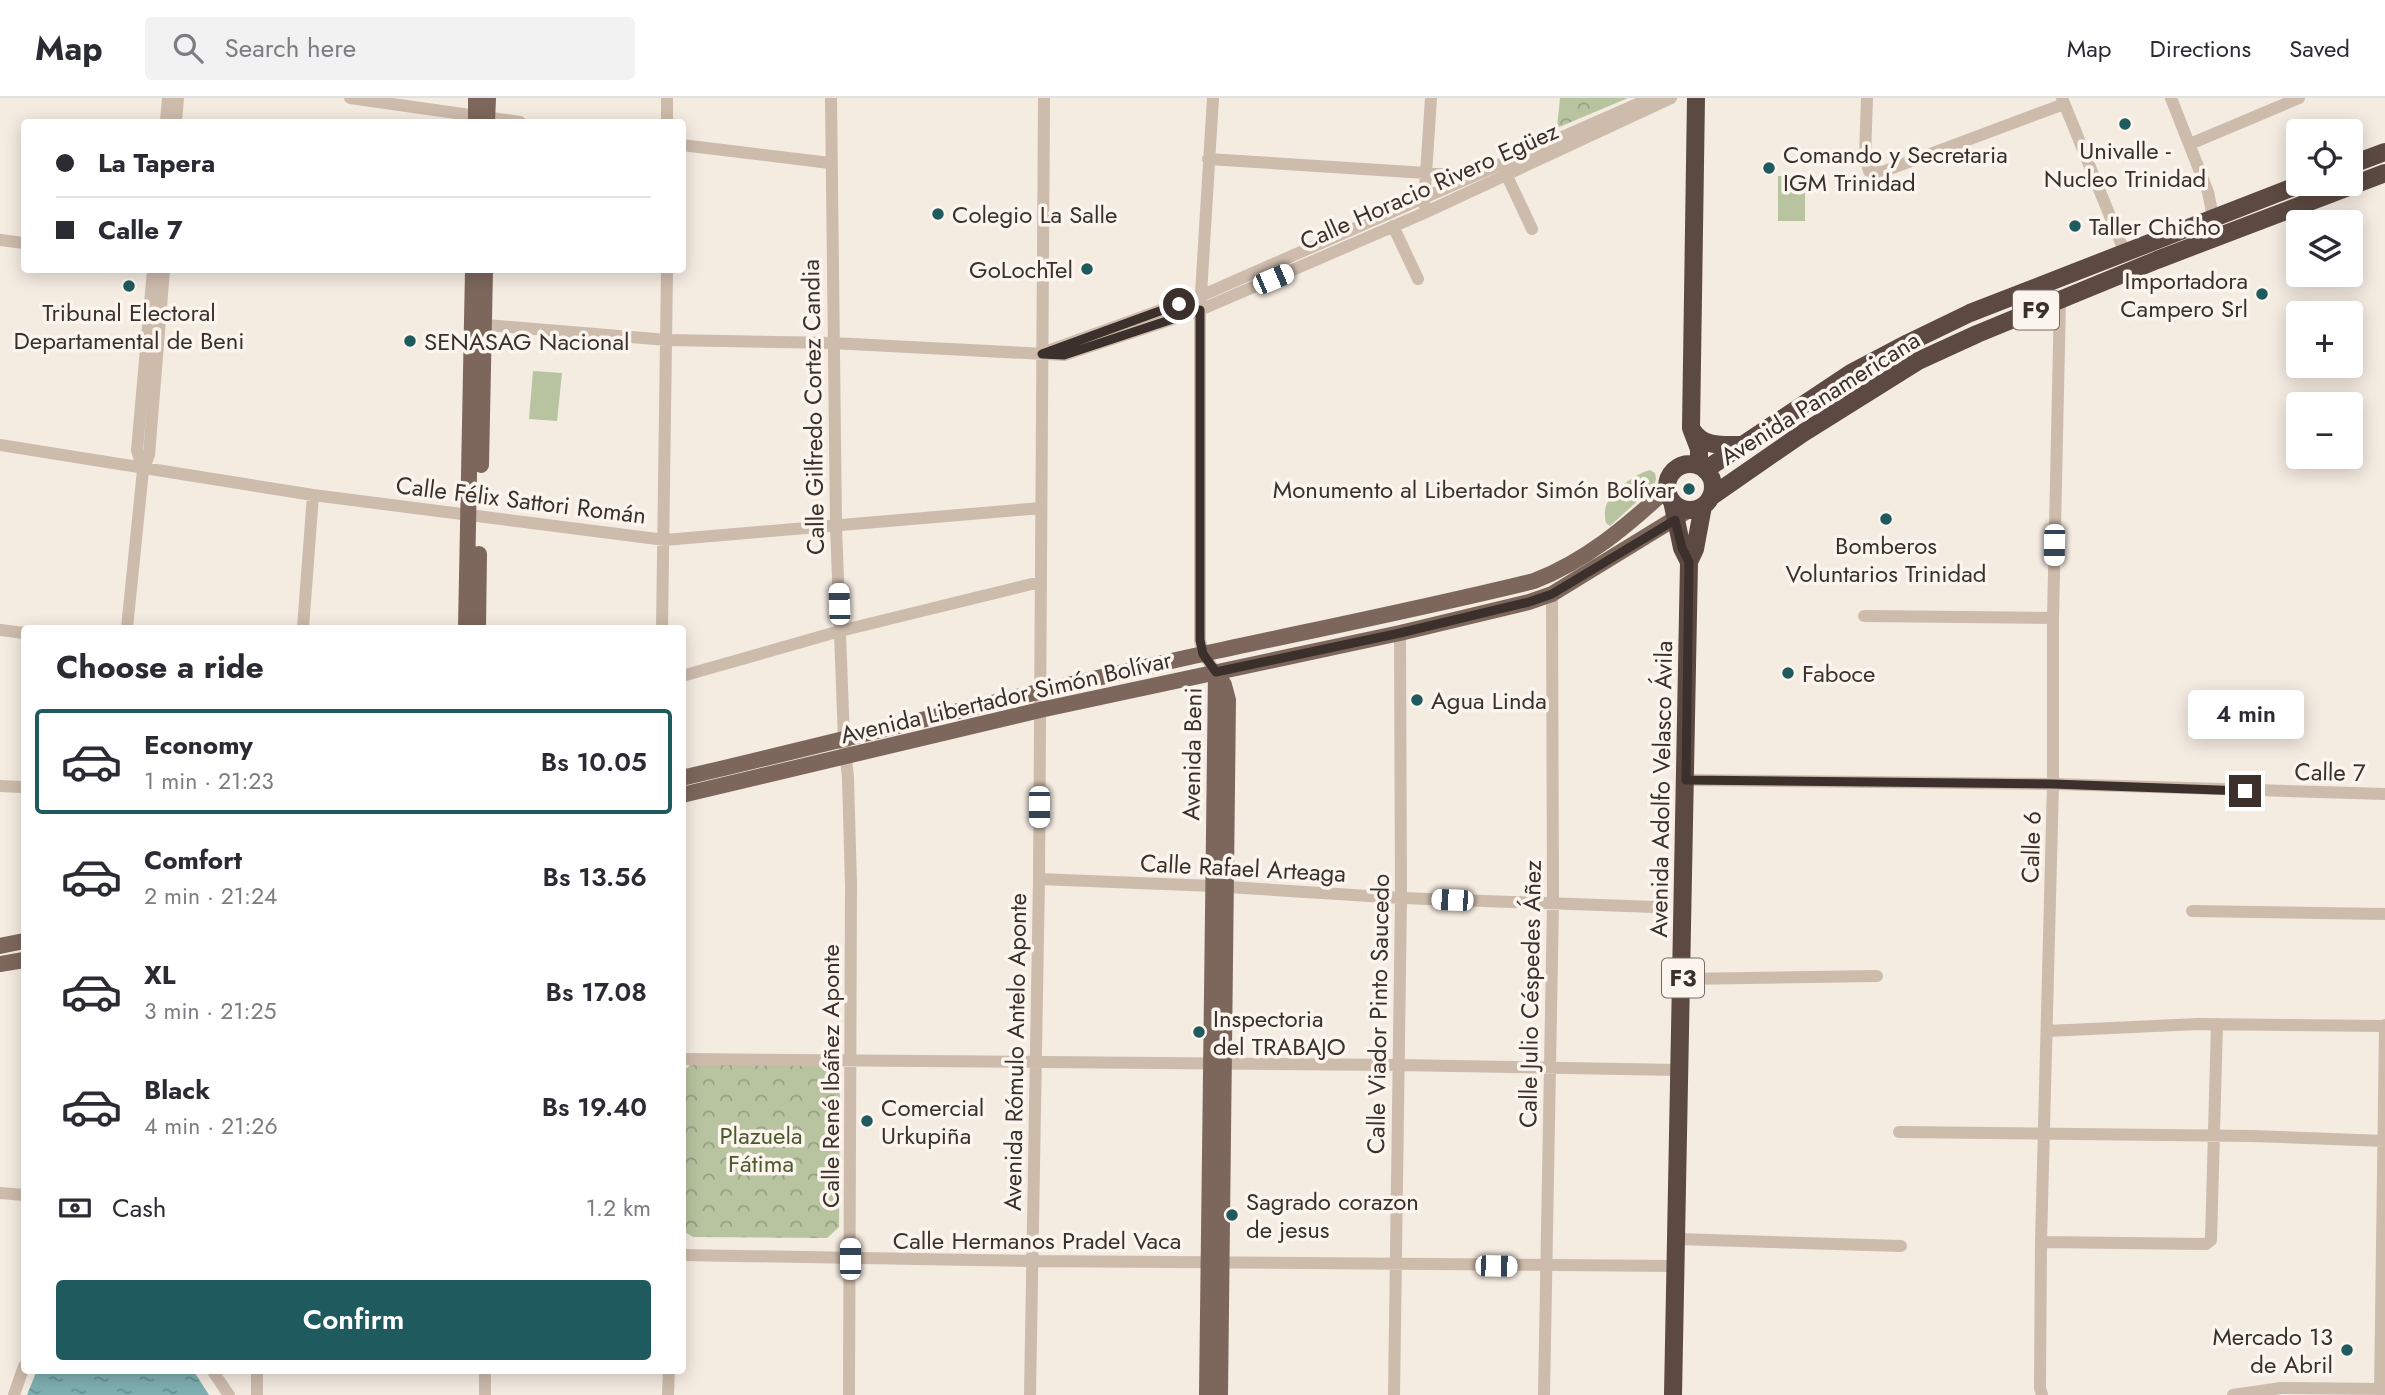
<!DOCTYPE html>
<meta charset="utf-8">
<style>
body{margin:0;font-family:Jost,sans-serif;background:#f2f2f3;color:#2b2b33;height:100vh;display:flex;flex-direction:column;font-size:26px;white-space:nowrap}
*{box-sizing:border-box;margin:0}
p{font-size:23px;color:#7c7c81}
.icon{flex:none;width:38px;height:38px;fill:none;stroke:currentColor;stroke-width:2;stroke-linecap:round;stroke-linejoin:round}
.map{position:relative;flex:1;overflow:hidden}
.sheet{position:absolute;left:21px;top:527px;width:665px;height:749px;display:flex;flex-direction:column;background:#fff;border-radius:7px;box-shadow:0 4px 18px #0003}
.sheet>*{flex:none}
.hud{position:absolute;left:21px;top:21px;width:665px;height:154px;border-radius:7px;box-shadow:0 4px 18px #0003;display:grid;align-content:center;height:154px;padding:0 35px;background:#fff}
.controls{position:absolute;left:2286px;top:21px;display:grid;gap:14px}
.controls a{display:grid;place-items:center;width:77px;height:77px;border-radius:7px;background:#fff;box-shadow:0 4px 18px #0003;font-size:35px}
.end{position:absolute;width:32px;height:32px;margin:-16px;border:9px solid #3b302b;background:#fff;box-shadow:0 0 0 4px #fff}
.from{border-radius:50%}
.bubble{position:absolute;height:49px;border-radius:7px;background:#fff;box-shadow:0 4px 18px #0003;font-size:23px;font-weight:600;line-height:49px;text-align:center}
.car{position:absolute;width:21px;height:42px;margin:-21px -10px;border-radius:9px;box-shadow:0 0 5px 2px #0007;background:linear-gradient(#fff 24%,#345 0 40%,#fff 0 76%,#345 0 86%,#fff 0)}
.hud b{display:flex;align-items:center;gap:24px;height:66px;font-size:26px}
.hud b+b{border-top:2px solid #e1e1e2}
.hud i{width:18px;height:18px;background:#2b2b33}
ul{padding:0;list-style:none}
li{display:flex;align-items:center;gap:21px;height:105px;margin:0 14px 10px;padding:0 21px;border:4px solid transparent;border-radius:7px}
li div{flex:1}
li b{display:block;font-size:26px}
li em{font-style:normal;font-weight:600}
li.on{border-color:#1f5a5e}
li>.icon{width:63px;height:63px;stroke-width:1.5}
h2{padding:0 35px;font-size:32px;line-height:84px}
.pay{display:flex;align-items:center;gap:18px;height:77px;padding:0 35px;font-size:26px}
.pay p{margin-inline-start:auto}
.cta{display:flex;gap:14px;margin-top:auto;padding:14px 35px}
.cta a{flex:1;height:80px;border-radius:7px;background:#1f5a5e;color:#fff;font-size:28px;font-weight:600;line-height:80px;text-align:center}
header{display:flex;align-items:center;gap:42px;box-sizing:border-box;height:98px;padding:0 35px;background:#fff;border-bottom:2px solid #e1e1e2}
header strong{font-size:33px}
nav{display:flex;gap:38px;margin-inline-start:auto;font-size:24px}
.search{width:490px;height:63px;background:#f2f2f3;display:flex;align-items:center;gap:18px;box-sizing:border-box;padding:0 24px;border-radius:7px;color:#7c7c81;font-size:26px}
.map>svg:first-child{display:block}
.park{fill:url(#park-crowns)}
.garden{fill:#b8c4a0}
.water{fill:url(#water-ripples)}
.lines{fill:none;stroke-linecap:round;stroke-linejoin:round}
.minor{stroke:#cdbbac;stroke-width:12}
.major{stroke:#7d675c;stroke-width:16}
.highway{stroke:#5c4a42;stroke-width:18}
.route{stroke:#3b302b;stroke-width:9}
.poi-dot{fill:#1f5a5e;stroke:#fbf5ee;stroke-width:2.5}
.labels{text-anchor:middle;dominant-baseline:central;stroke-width:7;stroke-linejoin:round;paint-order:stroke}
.shield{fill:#fbf5ee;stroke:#756b66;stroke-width:2}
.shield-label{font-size:23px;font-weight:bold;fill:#3b302b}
.poi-label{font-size:24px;fill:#3b302b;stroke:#fbf5ee;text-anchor:start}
.street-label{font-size:24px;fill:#3b302b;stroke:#fbf5ee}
.park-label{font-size:24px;fill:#4a5a2e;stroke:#fbf5ee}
</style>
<header>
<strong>Map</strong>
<div class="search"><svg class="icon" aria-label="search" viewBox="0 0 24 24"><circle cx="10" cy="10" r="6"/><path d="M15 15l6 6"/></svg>Search here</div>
<nav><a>Map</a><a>Directions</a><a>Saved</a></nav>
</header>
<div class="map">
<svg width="2385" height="1297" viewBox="0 0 2385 1297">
<defs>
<pattern id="park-crowns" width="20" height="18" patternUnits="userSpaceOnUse" patternTransform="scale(1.75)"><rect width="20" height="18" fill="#b8c4a0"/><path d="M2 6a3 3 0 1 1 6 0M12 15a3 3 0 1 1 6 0" fill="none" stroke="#97a083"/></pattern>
<pattern id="water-ripples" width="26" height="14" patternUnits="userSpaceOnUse" patternTransform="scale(1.75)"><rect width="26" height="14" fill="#7fb0b2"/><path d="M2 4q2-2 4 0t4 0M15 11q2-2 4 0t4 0" fill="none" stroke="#699091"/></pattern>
</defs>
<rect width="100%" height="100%" fill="#f4ebe1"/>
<path class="park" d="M1560,0H1628L1557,30Z
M691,966H833L840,972L839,1129L827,1140L693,1139L683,1133L684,973Z"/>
<path class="garden" d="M1778,78H1805V123H1778Z
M533,273L562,275L557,323L529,321Z
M1650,372L1655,375L1656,381L1654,388L1610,428L1606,425C1605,420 1604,414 1606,408C1611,393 1635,376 1650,372Z"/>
<path class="water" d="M37,1272H193L209,1297H27Z"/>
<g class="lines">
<path class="minor" d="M350,0L520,24
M831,0L836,428L844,642L848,680L851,787L849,1297
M1213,0L1200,212V542L1203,556L1216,574
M1867,0L1865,58L1869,73L1882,74L2064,6
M2062,0L2125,155
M2171,0L2208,94L2213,119
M166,24L168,0
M176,24L178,0
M667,24V0
M2190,46L2299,0
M682,47L830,65
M1208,61L1473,78
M1507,78L1532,131
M1424,106L1431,0
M1393,128L1418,181
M0,142L24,145
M475,226L667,242L832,245L1064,257L1200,212L1422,116L1671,0
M1045,254L1203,197L1651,0
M0,347L313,397L665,442L1041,410
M143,372L137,352L153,172
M1864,518L2053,520
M127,530L143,372L149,357L164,172
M303,530L313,397
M662,530L667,172
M0,532L24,535
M682,578L840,533L1040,484
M1686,682L2053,686L2385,696
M0,688L21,689
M1039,781L1213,788L1401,800L1655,809
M2192,813L2385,816
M1683,881L1877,878
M2047,933L2198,926L2385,928
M682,961L1398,967L1678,972
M1899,1034L2252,1038L2385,1043
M0,1095L24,1097
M1677,1141L1901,1148
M2041,1144L2206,1146L2211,1142L2217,926
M682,1157L1032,1163L1676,1168
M212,1272L229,1297
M14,1297L24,1268
M257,1297V1272
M485,1297V1272
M668,1297L669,1272
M1030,1297L1039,781L1044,0
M1394,1297L1401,800L1400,535
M1544,1297L1553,805L1552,496
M2042,1297L2040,1290L2041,1144L2053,686V520L2060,202
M2233,1297L2281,1290L2385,1291
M2380,1297L2385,927"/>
<path class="major" d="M476,24V0
M487,24L488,0
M481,367L485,172
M466,530L473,172
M478,530L479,456
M1216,574L1224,587L1228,602L1220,1297
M682,680C856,639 1029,594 1203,556C1313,532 1424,510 1534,483C1586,463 1627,428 1667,391
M682,697L1040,612L1400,535L1529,504L1552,496L1689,412
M0,848L24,843
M0,866L24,862
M1207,1297L1216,574"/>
<path class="highway" d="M1696,0L1691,330L1699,351V368
M2350,67L2385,54
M1693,333C1703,349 1723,347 1740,347
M1667 389a23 23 0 1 1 46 0a23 23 0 1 1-46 0Z
M1705,372L1851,275L1908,245L1970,215L2301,86
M1712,398L1803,335L1918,263L1977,236L2157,162L2385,75
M1672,403L1682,450L1689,464
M1673,1297L1689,464L1695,451L1703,408"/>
</g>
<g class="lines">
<path class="route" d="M1179,206L1042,256L1064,257L1200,212V542L1203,556L1216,574L1400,535L1529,504L1552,496L1675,422L1682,450L1689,464L1686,682L2053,686L2245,693"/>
</g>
<g class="poi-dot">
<circle cx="2125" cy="26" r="7"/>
<circle cx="1769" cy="70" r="7"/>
<circle cx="938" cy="116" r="7"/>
<circle cx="2075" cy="128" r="7"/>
<circle cx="1087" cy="171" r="7"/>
<circle cx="129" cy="188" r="7"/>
<circle cx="2262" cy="196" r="7"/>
<circle cx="410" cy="243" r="7"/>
<circle cx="1689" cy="391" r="7"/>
<circle cx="1886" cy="421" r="7"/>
<circle cx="1788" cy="575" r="7"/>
<circle cx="1417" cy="602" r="7"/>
<circle cx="1199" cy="934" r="7"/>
<circle cx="867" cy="1023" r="7"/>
<circle cx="1232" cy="1117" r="7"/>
<circle cx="2347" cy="1252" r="7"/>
</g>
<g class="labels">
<g class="shield">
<rect x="2013" y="192.5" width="46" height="39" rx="5"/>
<rect x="1662" y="860.5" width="42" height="39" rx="5"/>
</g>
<g class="shield-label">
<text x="2036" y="212">F9</text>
<text x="1683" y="880">F3</text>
</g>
<g class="poi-label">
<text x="2125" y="52" text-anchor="middle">Univalle -<tspan x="2125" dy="28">Nucleo Trinidad</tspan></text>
<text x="1783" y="56">Comando y Secretaria<tspan x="1783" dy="28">IGM Trinidad</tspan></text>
<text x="952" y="116">Colegio La Salle</text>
<text x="2089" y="128">Taller Chicho</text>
<text x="1073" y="171" text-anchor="end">GoLochTel</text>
<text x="2248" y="182" text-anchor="end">Importadora<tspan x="2248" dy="28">Campero Srl</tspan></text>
<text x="129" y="214" text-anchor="middle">Tribunal Electoral<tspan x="129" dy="28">Departamental de Beni</tspan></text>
<text x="424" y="243">SENASAG Nacional</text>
<text x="1675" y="391" text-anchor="end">Monumento al Libertador Simón Bolívar</text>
<text x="1886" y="447" text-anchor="middle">Bomberos<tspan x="1886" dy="28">Voluntarios Trinidad</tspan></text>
<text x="1802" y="575">Faboce</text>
<text x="1431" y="602">Agua Linda</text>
<text x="1213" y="920">Inspectoria<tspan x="1213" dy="28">del TRABAJO</tspan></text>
<text x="881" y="1009">Comercial<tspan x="881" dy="28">Urkupiña</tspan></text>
<text x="1246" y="1103">Sagrado corazon<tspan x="1246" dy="28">de jesus</tspan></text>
<text x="2333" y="1238" text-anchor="end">Mercado 13<tspan x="2333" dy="28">de Abril</tspan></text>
</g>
<g class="street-label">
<text transform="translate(1429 88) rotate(-24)">Calle Horacio Rivero Egüez</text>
<text transform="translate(1820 300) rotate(-32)">Avenida Panamericana</text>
<text transform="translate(813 309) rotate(-91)">Calle Gilfredo Cortez Candia</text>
<text transform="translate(521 402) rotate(7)">Calle Félix Sattori Román</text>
<text transform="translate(1006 599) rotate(-13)">Avenida Libertador Simón Bolívar</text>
<text transform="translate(1192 656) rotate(-89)">Avenida Beni</text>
<text transform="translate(2330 674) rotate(1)">Calle 7</text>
<text transform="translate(1661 691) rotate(-89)">Avenida Adolfo Velasco Ávila</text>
<text transform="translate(2031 749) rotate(-88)">Calle 6</text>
<text transform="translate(1243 770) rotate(3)">Calle Rafael Arteaga</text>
<text transform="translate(1530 896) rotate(-89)">Calle Julio Céspedes Áñez</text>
<text transform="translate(1378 916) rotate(-89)">Calle Viador Pinto Saucedo</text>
<text transform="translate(1015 954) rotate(-89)">Avenida Rómulo Antelo Aponte</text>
<text transform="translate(830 978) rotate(-90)">Calle René Ibáñez Aponte</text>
<text x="1037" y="1142">Calle Hermanos Pradel Vaca</text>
</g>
<g class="park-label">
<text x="761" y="1037">Plazuela<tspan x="761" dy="28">Fátima</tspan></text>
</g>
</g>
</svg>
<div class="controls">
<a><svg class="icon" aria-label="locate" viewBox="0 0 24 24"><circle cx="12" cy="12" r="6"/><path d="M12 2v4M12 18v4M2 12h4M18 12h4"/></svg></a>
<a><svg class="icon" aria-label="layers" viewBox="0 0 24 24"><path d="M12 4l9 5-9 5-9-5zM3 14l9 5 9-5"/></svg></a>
<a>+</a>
<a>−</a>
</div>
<i class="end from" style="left:1179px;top:206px"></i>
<i class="end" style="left:2245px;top:693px"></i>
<div class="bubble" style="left:2188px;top:592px;width:116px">4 min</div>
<i class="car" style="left:1273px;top:181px;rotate:67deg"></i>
<i class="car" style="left:2054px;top:447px;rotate:181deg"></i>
<i class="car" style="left:839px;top:506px;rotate:358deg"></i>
<i class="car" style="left:1039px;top:709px;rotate:180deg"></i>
<i class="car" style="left:1452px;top:802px;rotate:272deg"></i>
<i class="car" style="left:850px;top:1161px;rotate:0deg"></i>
<i class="car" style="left:1496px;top:1168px;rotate:91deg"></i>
<div class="hud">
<b><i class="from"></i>La Tapera</b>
<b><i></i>Calle 7</b>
</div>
<section class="sheet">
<h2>Choose a ride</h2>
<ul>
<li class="on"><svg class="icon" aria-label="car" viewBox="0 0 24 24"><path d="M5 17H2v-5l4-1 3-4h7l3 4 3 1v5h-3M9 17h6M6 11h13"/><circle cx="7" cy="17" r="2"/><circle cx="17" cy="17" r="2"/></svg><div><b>Economy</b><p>1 min · 21:23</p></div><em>Bs 10.05</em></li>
<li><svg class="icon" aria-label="car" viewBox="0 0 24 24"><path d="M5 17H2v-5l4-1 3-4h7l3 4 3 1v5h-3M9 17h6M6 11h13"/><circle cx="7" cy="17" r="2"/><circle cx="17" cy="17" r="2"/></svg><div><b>Comfort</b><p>2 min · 21:24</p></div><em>Bs 13.56</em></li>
<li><svg class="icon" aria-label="car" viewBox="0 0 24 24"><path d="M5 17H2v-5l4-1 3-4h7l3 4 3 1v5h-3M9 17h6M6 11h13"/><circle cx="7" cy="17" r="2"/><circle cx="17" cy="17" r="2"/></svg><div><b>XL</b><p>3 min · 21:25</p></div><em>Bs 17.08</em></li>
<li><svg class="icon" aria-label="car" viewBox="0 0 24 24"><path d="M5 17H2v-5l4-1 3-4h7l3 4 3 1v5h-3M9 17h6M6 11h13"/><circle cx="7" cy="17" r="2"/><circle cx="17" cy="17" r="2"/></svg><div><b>Black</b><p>4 min · 21:26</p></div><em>Bs 19.40</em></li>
</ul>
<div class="pay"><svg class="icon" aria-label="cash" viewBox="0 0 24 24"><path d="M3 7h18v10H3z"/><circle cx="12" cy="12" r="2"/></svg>Cash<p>1.2 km</p></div>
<div class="cta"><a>Confirm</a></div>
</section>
</div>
